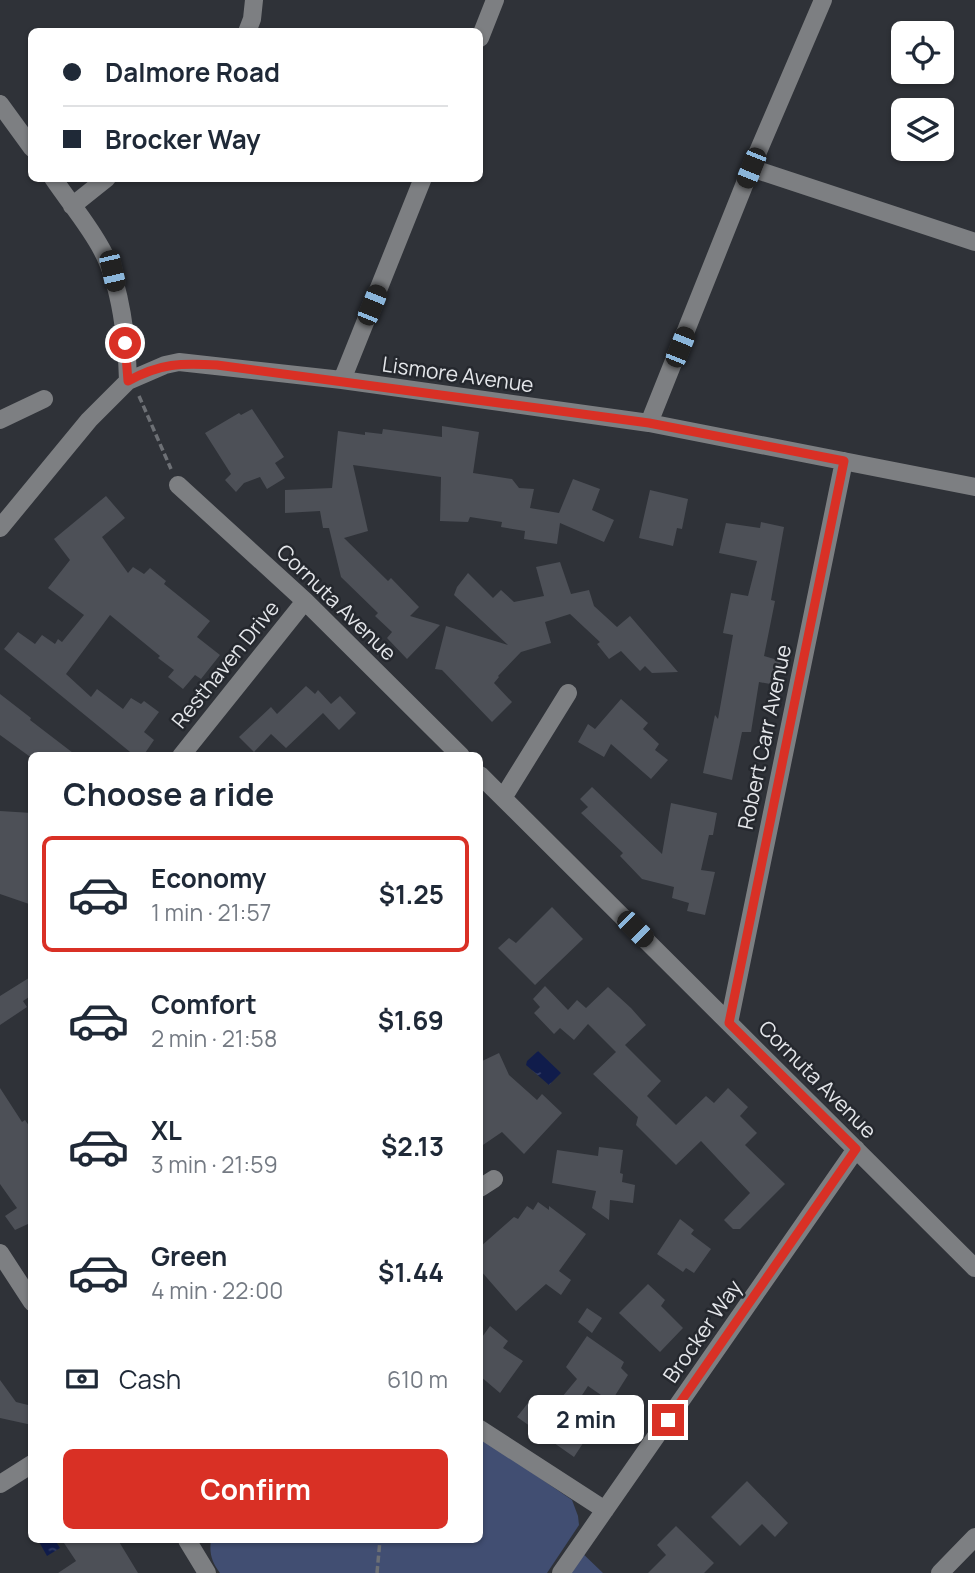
<!DOCTYPE html>
<meta charset="utf-8">
<style>
body{margin:0;font-family:Manrope,sans-serif;background:#f2f2f3;color:#1f2937;height:100vh;display:flex;flex-direction:column;font-size:26px;white-space:nowrap}
*{box-sizing:border-box;margin:0}
p{font-size:23px;color:#747a83}
.icon{flex:none;width:38px;height:38px;fill:none;stroke:currentColor;stroke-width:2;stroke-linecap:round;stroke-linejoin:round}
.map{position:relative;flex:1;overflow:hidden}
.side{position:absolute;left:28px;top:752px;width:455px;height:791px;display:flex;flex-direction:column;background:#fff;border-radius:10px;box-shadow:0 2px 5px #0004}
.side>*{flex:none}
.hud{position:absolute;left:28px;top:28px;width:455px;height:154px;border-radius:10px;box-shadow:0 2px 5px #0004;display:grid;align-content:center;height:154px;padding:0 35px;background:#fff}
.buttons{position:absolute;left:891px;top:21px;display:grid;gap:14px}
.buttons a{display:grid;place-items:center;width:63px;height:63px;border-radius:10px;background:#fff;box-shadow:0 2px 5px #0004;font-size:35px}
.end{position:absolute;width:32px;height:32px;margin:-16px;border:9px solid #d93025;background:#fff;box-shadow:0 0 0 4px #fff}
.from{border-radius:50%}
.bubble{position:absolute;height:49px;border-radius:10px;background:#fff;box-shadow:0 2px 5px #0004;font-size:23px;font-weight:700;line-height:49px;text-align:center}
.car{position:absolute;width:21px;height:42px;margin:-21px -10px;border-radius:9px;box-shadow:0 0 5px 2px #0007;background:linear-gradient(#222 24%,#8ab4d8 0 40%,#222 0 76%,#8ab4d8 0 86%,#222 0)}
.hud b{display:flex;align-items:center;gap:24px;height:66px;font-size:26px}
.hud b+b{border-top:2px solid #e0e1e3}
.hud i{width:18px;height:18px;background:#1f2937}
ul{padding:0;list-style:none}
li{display:flex;align-items:center;gap:21px;height:116px;margin:0 14px 10px;padding:0 21px;border:4px solid transparent;border-radius:10px}
li div{flex:1}
li b{display:block;font-size:26px}
li em{font-style:normal;font-weight:700}
li.on{border-color:#d93025}
li>.icon{width:63px;height:63px;stroke-width:1.5}
h2{padding:0 35px;font-size:32px;line-height:84px}
.pay{display:flex;align-items:center;gap:18px;height:77px;padding:0 35px;font-size:26px}
.pay p{margin-inline-start:auto}
.cta{display:flex;gap:14px;margin-top:auto;padding:14px 35px}
.cta a{flex:1;height:80px;border-radius:10px;background:#d93025;color:#fff;font-size:28px;font-weight:700;line-height:80px;text-align:center}
.map>svg:first-child{display:block}
.green{fill:#414e72}
.water{fill:url(#water-ripples)}
.building{fill:#4d5057}
.lines{fill:none;stroke-linecap:round;stroke-linejoin:round}
.path{stroke:#6d7075;stroke-width:3.5;stroke-dasharray:7 3.5;stroke-linecap:butt}
.minor{stroke:#7d7f82;stroke-width:18}
.route{stroke:#d93025;stroke-width:9}
.labels{text-anchor:middle;dominant-baseline:central;stroke-width:5;stroke-linejoin:round;paint-order:stroke}
.street-label{font-size:21px;fill:#e4e6ea;stroke:#25282e}
</style>
<div class="map">
<svg width="975" height="1573" viewBox="0 0 975 1573">
<defs>
<pattern id="water-ripples" width="26" height="14" patternUnits="userSpaceOnUse" patternTransform="scale(1.75)"><rect width="26" height="14" fill="#101c4b"/><path d="M2 4q2-2 4 0t4 0M15 11q2-2 4 0t4 0" fill="none" stroke="#333d65"/></pattern>
</defs>
<rect width="100%" height="100%" fill="#2f3238"/>
<path class="green" d="M480,1437L572,1500L578,1516L579,1525L547,1573H220C212,1562 209,1554 211,1540H480Z
M578,1549L603,1573H561Z"/>
<path class="water" d="M538,1051L561,1073L549,1085L526,1065L527,1061Z
M38,1540H55L60,1548L47,1556Z"/>
<path class="building" d="M252,409L284,457L275,463L285,478L267,489L260,477L244,483L236,492L225,480L231,474L205,433L239,413L241,415Z
M442,426L479,432L473,473L512,479L519,488L534,489L530,508L559,513L573,479L600,489L592,510L614,520L604,542L560,523L557,544L524,539L525,531L501,527L502,522L470,517L468,522L440,521L441,477L353,465L368,531L344,538L388,581L391,578L419,607L410,616L440,625L407,659L387,638L392,632L375,616L378,613L341,577L329,528H323L320,511L285,513V490L332,488L338,431L365,435V432L382,434L383,429L442,437Z
M650,490L688,499L682,529L677,528L673,546L639,538Z
M106,496L125,518L102,537L128,573L133,567L144,574L150,568L166,581L164,584L210,621L197,637L220,655L201,679L195,675L183,689L168,677L174,670L158,658L160,656L110,615L66,674L91,697L97,689L123,709L131,698L141,704L144,701L159,712L144,732L154,740L143,756H135L4,649L18,632L35,644L42,635L55,644L58,639L62,642L84,615L48,588L70,560L54,539Z
M761,522L784,527L771,600L775,601L764,656L781,661L776,685L759,682L751,732H742L732,780L703,773L715,715L718,719L733,635L723,633L731,593L748,596L757,561L719,553L726,523L760,528Z
M560,562L571,594L589,590L594,606L617,627L630,616L678,672L652,673L645,666L640,671L621,651L609,659L597,644L600,642L570,614L545,622L551,643L521,652L498,676L499,677L494,683L512,702L492,722L442,670L435,669L446,626L508,645L454,595L457,587L468,573L493,598L501,590L514,602L544,596L536,567Z
M306,686L315,694L318,690L331,704L340,696L356,713L339,730L323,713L286,748L271,734L254,752L239,737L271,707L277,714Z
M0,694L31,718L30,720L77,756H29L0,735Z
M621,699L648,723L643,729L659,744L655,750L668,760L651,779L611,744L604,757L578,742L588,724L595,729Z
M592,787L662,854L671,803L717,813L713,835H709L701,870L715,872L705,915L687,911L689,903L672,898L674,887L642,879L620,856L623,853L581,813L588,807L580,799Z
M0,811L32,813V905L0,894Z
M552,907L583,939L535,985L498,948L509,938L516,943Z
M32,976V995L23,1001L27,1007L0,1025V996Z
M545,986L568,1010L577,1000L586,1008L608,987L631,1008L646,1025L625,1045L661,1081L647,1096L676,1125L706,1096L714,1103L728,1088L748,1107L740,1116L757,1133L745,1145L785,1184L740,1229H733L724,1220L750,1193L701,1141L676,1165L636,1125L638,1117L593,1074L616,1052L588,1024L574,1040L560,1028L554,1034L534,1013L540,1007L533,999Z
M499,1053L509,1075L537,1100L542,1094L562,1113L524,1154L502,1132L480,1147V1062Z
M0,1088L22,1122L25,1120L32,1130V1229L28,1224L15,1230L5,1216L17,1208L0,1184Z
M599,1147L623,1150L620,1173L623,1174L622,1182L635,1185L633,1203L610,1200L609,1220L592,1208L596,1191L552,1183L557,1150L598,1156Z
M538,1202L549,1210V1206L586,1234L559,1271L571,1280L561,1295L546,1284L516,1311L480,1270V1247L514,1217L518,1219L527,1206L533,1210Z
M680,1219L694,1230L691,1234L711,1249L694,1273L686,1268L683,1272L657,1254Z
M648,1284L665,1300L661,1306L683,1328L660,1352L619,1313Z
M587,1308L602,1318L592,1333L578,1322Z
M490,1326L508,1341L503,1348L523,1361L500,1393L480,1376V1340Z
M587,1336L624,1362L621,1368L628,1375L611,1402L588,1386L569,1415L591,1431L574,1457L517,1417L528,1403L547,1415L577,1379L566,1367Z
M0,1380L16,1402L32,1406V1425L0,1418Z
M747,1481L788,1523L775,1537L762,1524L740,1546L711,1517Z
M676,1526L714,1563L704,1573H648L666,1555L657,1545Z
M62,1540H118L138,1573H58L76,1561Z"/>
<g class="lines">
<path class="path" d="M139,396L171,469
M377,1573L380,1540"/>
<path class="minor" d="M247,32L252,19L254,0
M480,38L495,0
M0,104L32,148
M751,168L975,242
M53,178C69,202 89,225 102,250C121,285 127,341 128,381
M72,206L107,178
M342,380L423,178
M0,420L44,399
M649,423L751,168L823,0
M178,485L305,601L461,756
M0,528L89,420L128,381L165,365L179,362L342,380L649,423L975,487
M181,756L305,601
M480,775L975,1268
M503,798L568,693
M729,1023L844,461
M480,1188L494,1179
M0,1253L32,1302
M480,1429L605,1510
M0,1484L32,1464
M187,1540L207,1573
M561,1573L856,1149
M940,1573L975,1537"/>
</g>
<g class="lines">
<path class="route" d="M125,343L128,381C161,363 181,363 217,365L649,423L844,461L729,1023L856,1149L668,1420"/>
</g>
<g class="labels">
<g class="street-label">
<text transform="translate(458 374) rotate(8)">Lismore Avenue</text>
<text transform="translate(337 602) rotate(44)">Cornuta Avenue</text>
<text transform="translate(225 664) rotate(-51)">Resthaven Drive</text>
<text transform="translate(764 737) rotate(-78)">Robert Carr Avenue</text>
<text transform="translate(818 1079) rotate(45)">Cornuta Avenue</text>
<text transform="translate(702 1331) rotate(-55)">Brocker Way</text>
</g>
</g>
</svg>
<div class="buttons">
<a><svg class="icon" aria-label="locate" viewBox="0 0 24 24"><circle cx="12" cy="12" r="6"/><path d="M12 2v4M12 18v4M2 12h4M18 12h4"/></svg></a>
<a><svg class="icon" aria-label="layers" viewBox="0 0 24 24"><path d="M12 4l9 5-9 5-9-5zM3 14l9 5 9-5"/></svg></a>
</div>
<i class="end from" style="left:125px;top:343px"></i>
<i class="end" style="left:668px;top:1420px"></i>
<div class="bubble" style="left:528px;top:1395px;width:116px">2 min</div>
<i class="car" style="left:751px;top:168px;rotate:202deg"></i>
<i class="car" style="left:112px;top:271px;rotate:167deg"></i>
<i class="car" style="left:372px;top:305px;rotate:22deg"></i>
<i class="car" style="left:680px;top:347px;rotate:22deg"></i>
<i class="car" style="left:635px;top:929px;rotate:135deg"></i>
<div class="hud">
<b><i class="from"></i>Dalmore Road</b>
<b><i></i>Brocker Way</b>
</div>
<section class="side">
<h2>Choose a ride</h2>
<ul>
<li class="on"><svg class="icon" aria-label="car" viewBox="0 0 24 24"><path d="M5 17H2v-5l4-1 3-4h7l3 4 3 1v5h-3M9 17h6M6 11h13"/><circle cx="7" cy="17" r="2"/><circle cx="17" cy="17" r="2"/></svg><div><b>Economy</b><p>1 min · 21:57</p></div><em>$1.25</em></li>
<li><svg class="icon" aria-label="car" viewBox="0 0 24 24"><path d="M5 17H2v-5l4-1 3-4h7l3 4 3 1v5h-3M9 17h6M6 11h13"/><circle cx="7" cy="17" r="2"/><circle cx="17" cy="17" r="2"/></svg><div><b>Comfort</b><p>2 min · 21:58</p></div><em>$1.69</em></li>
<li><svg class="icon" aria-label="car" viewBox="0 0 24 24"><path d="M5 17H2v-5l4-1 3-4h7l3 4 3 1v5h-3M9 17h6M6 11h13"/><circle cx="7" cy="17" r="2"/><circle cx="17" cy="17" r="2"/></svg><div><b>XL</b><p>3 min · 21:59</p></div><em>$2.13</em></li>
<li><svg class="icon" aria-label="car" viewBox="0 0 24 24"><path d="M5 17H2v-5l4-1 3-4h7l3 4 3 1v5h-3M9 17h6M6 11h13"/><circle cx="7" cy="17" r="2"/><circle cx="17" cy="17" r="2"/></svg><div><b>Green</b><p>4 min · 22:00</p></div><em>$1.44</em></li>
</ul>
<div class="pay"><svg class="icon" aria-label="cash" viewBox="0 0 24 24"><path d="M3 7h18v10H3z"/><circle cx="12" cy="12" r="2"/></svg>Cash<p>610 m</p></div>
<div class="cta"><a>Confirm</a></div>
</section>
</div>
